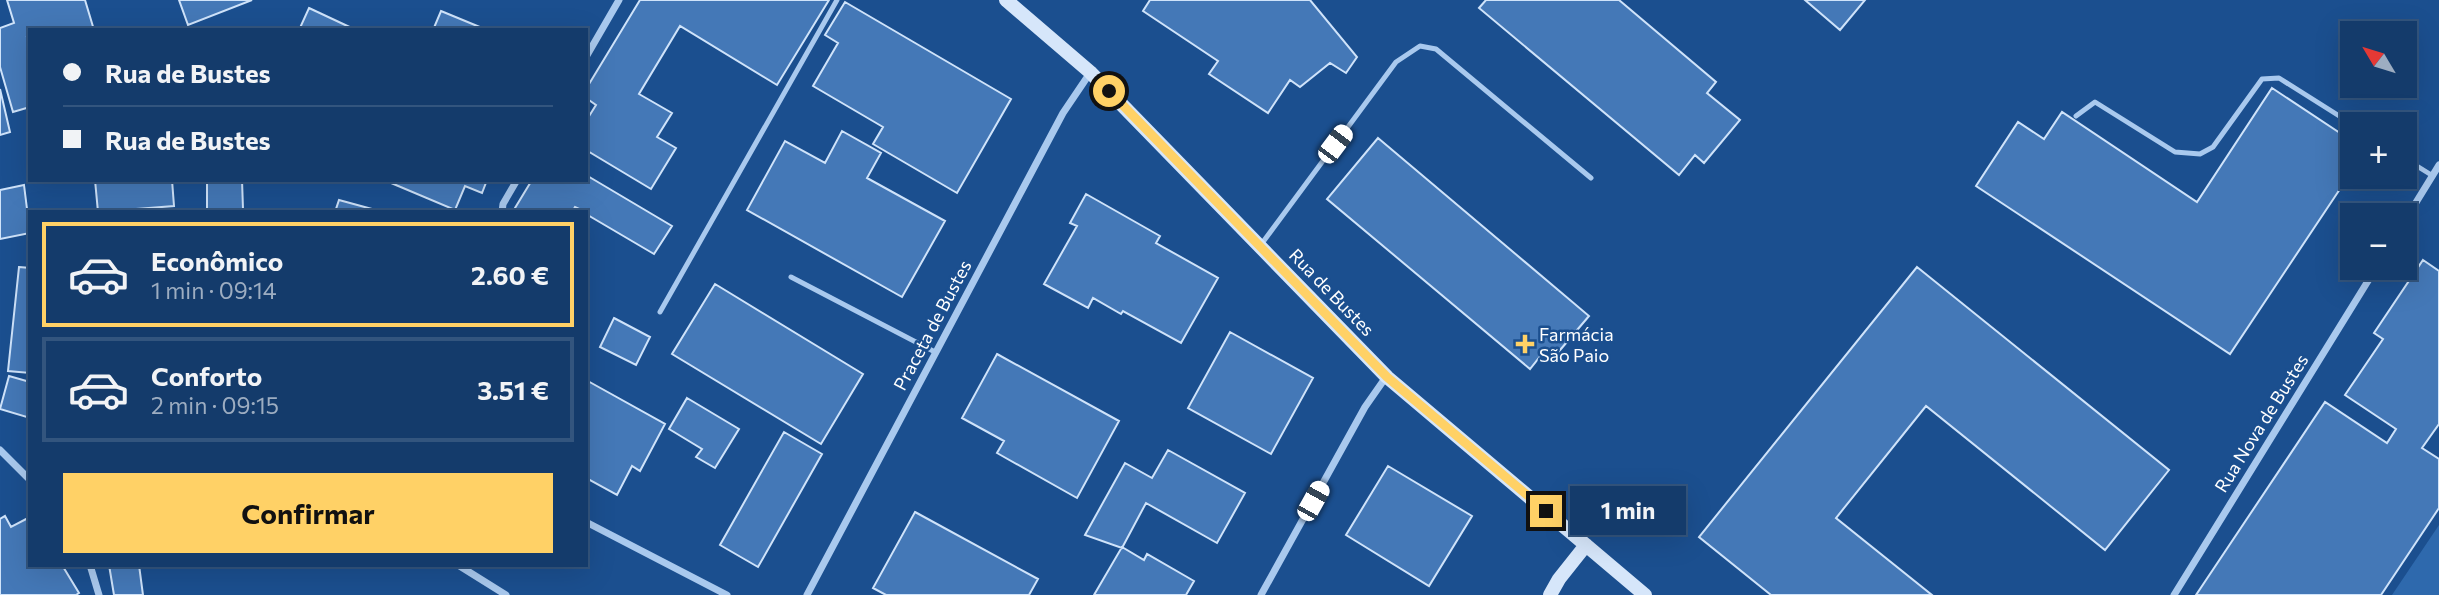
<!DOCTYPE html>
<html lang="pt">
<meta charset="utf-8">
<style>
body{margin:0;font-family:Commissioner,sans-serif;background:#1d4271;color:#f1f3f6;height:100vh;display:flex;flex-direction:column;font-size:26px;white-space:nowrap}
*{box-sizing:border-box;margin:0}
p{font-size:23px;color:#9dadc1}
.icon{flex:none;width:38px;height:38px;fill:none;stroke:currentColor;stroke-width:2;stroke-linecap:round;stroke-linejoin:round}
.map{position:relative;flex:1;overflow:hidden}
.panel{position:absolute;left:28px;top:210px;width:560px;height:357px;display:flex;flex-direction:column;background:#143b6b;border-radius:0px;box-shadow:0 7px 28px #0002,0 0 0 2px #33557e}
.panel>*{flex:none}
.top-card{position:absolute;left:28px;top:28px;width:560px;height:154px;border-radius:0px;box-shadow:0 7px 28px #0002,0 0 0 2px #33557e;display:grid;align-content:center;height:154px;padding:0 35px;background:#143b6b}
.needle{width:46px;rotate:308deg}
.buttons{position:absolute;left:2340px;top:21px;display:grid;gap:14px}
.buttons a{display:grid;place-items:center;width:77px;height:77px;border-radius:0px;background:#143b6b;box-shadow:0 7px 28px #0002,0 0 0 2px #33557e;font-size:35px}
.end{position:absolute;width:32px;height:32px;margin:-16px;border:9px solid #ffd166;background:#111;box-shadow:0 0 0 4px #111}
.from{border-radius:50%}
.bubble{position:absolute;height:49px;border-radius:0px;background:#143b6b;box-shadow:0 7px 28px #0002,0 0 0 2px #33557e;font-size:23px;font-weight:700;line-height:49px;text-align:center}
.car{position:absolute;width:21px;height:42px;margin:-21px -10px;border-radius:9px;box-shadow:0 0 5px 2px #0007;background:linear-gradient(#fff 24%,#345 0 40%,#fff 0 76%,#345 0 86%,#fff 0)}
.top-card b{display:flex;align-items:center;gap:24px;height:66px;font-size:26px}
.top-card b+b{border-top:2px solid #33557e}
.top-card i{width:18px;height:18px;background:#f1f3f6}
ul{padding:12px 0 0;list-style:none}
li{display:flex;align-items:center;gap:21px;height:105px;margin:0 14px 10px;padding:0 21px;border:4px solid #33557e;border-radius:0px}
li div{flex:1}
li b{display:block;font-size:26px}
li em{font-style:normal;font-weight:700}
li.active{border-color:#ffd166}
li>.icon{width:63px;height:63px;stroke-width:1.5}
.cta{display:flex;gap:14px;margin-top:auto;padding:14px 35px}
.cta a{flex:1;height:80px;border-radius:0px;background:#ffd166;color:#111;font-size:28px;font-weight:700;line-height:80px;text-align:center}
.map>svg:first-child{display:block}
.green{fill:#2e69ad}
.building{fill:#4478b7;stroke:#cfe3fa;stroke-width:2}
.lines{fill:none;stroke-linecap:round;stroke-linejoin:round}
.service{stroke:#a9c9ee;stroke-width:5}
.minor{stroke:#a9c9ee;stroke-width:7}
.secondary{stroke:#d6e6fa;stroke-width:14}
.route{stroke:#ffd166;stroke-width:9}
.poi-dot{fill:#ffd166;stroke:#1b4f8f;stroke-width:2.5}
.labels{text-anchor:middle;dominant-baseline:central;stroke-width:5;stroke-linejoin:round;paint-order:stroke}
.street-label{font-size:18px;fill:#fff;stroke:#1b4f8f}
.poi-label{font-size:18px;fill:#fff;stroke:#1b4f8f;text-anchor:start}
</style>
<div class="map">
<svg width="2439" height="595" viewBox="0 0 2439 595">
<rect width="100%" height="100%" fill="#1b4f8f"/>
<path class="green" d="M2439,525V595H2392Z"/>
<path class="building" d="M7,0H85L94,30H30V36L27,37L30,45V107L13,112L0,67V28L14,23Z
M179,0H252L188,25Z
M640,0H829L777,85L680,26L639,94L672,113L657,137L676,148L651,189L586,150V121L596,105L586,98V89Z
M1150,0H1310L1357,57L1346,73L1330,63L1300,87L1290,80L1268,113L1209,74L1218,61L1143,11Z
M1486,0H1619L1716,82L1707,93L1740,120L1704,163L1695,155L1679,175L1479,8Z
M1805,0H1865L1840,30Z
M845,2L1011,99L957,193L873,144L883,127L813,86L838,43L825,35Z
M309,8L356,30H299Z
M441,11L487,30H433Z
M2272,88L2352,141V171L2230,354L1976,186L2018,122L2044,139L2062,112L2197,202Z
M0,89L10,132L0,135Z
M842,131L881,153L867,178L945,221L902,297L747,210L785,141L825,163Z
M1378,138L1589,316L1555,356L1546,349L1530,369L1327,199Z
M586,175L672,226L654,254L586,214V212L575,207L572,212H521L515,208L532,180H586Z
M95,180H172L174,206L98,212Z
M207,180H242L243,209L207,210Z
M384,180H487L482,193L465,186L455,210Z
M24,185L30,233L0,239V190Z
M1086,194L1160,236L1156,243L1218,278L1181,343L1123,311L1121,314L1093,298L1088,308L1044,284L1077,226L1070,223Z
M339,200L383,212H335Z
M2423,260L2439,271V424L2422,448L2439,459V508L2381,595H2196L2325,402L2387,443L2396,429L2345,395L2383,339L2374,333Z
M19,267L30,268V373L8,371Z
M1917,267L2169,470L2105,550L1926,406L1836,518L1932,595H1771L1699,537Z
M715,284L863,374L821,444L672,354Z
M614,318L650,337L636,365L600,347Z
M1230,332L1313,378L1271,454L1188,408Z
M997,354L1119,421L1077,498L997,453L1004,441L962,418Z
M9,376L30,382V418L0,409Z
M586,380L665,424L640,471L632,466L617,495L586,478Z
M687,398L739,429L715,468L696,457L702,449L669,429Z
M784,432L822,454L758,567L720,545Z
M1168,450L1245,493L1217,543L1146,503L1122,548L1085,535L1125,463L1152,478Z
M1388,466L1472,516L1429,586L1346,535Z
M915,512L1038,579L1029,595H886L873,588Z
M5,516L11,527L30,517V565H62L79,593L76,595H0V519Z
M1122,547L1144,560L1147,554L1194,581L1186,595H1094Z
M109,565H139L143,595H114Z"/>
<g class="lines">
<path class="service" d="M2076,116L2095,102L2175,152L2200,154L2213,147L2262,79L2279,78L2352,124
M2404,158L2433,176
M1260,246L1396,62L1420,46L1436,49L1591,178
M791,277L935,352
M660,312L837,0"/>
<path class="minor" d="M586,57L619,0
M502,212L503,204L517,180
M2404,222L2439,165
M0,450L30,480
M586,522L727,595
M90,565L99,595
M458,565L506,595
M807,595L1063,113L1090,73
M1261,595L1365,407L1386,377
M2174,595L2376,268"/>
<path class="secondary" d="M1006,0L1090,72L1387,377L1645,595
M1550,595L1559,579L1586,545"/>
</g>
<g class="lines">
<path class="route" d="M1109,91L1387,377L1546,511"/>
</g>
<path class="poi-dot" d="M1521.5 333.5h7v7h7v7h-7v7h-7v-7h-7v-7h7z"/>
<g class="labels">
<g class="street-label">
<text transform="translate(1332 292) rotate(46)">Rua de Bustes</text>
<text transform="translate(932 325) rotate(-62)">Praceta de Bustes</text>
<text transform="translate(2261 423) rotate(-58)">Rua Nova de Bustes</text>
</g>
<g class="poi-label">
<text x="1539" y="334">Farmácia<tspan x="1539" dy="21">São Paio</tspan></text>
</g>
</g>
</svg>
<div class="buttons">
<a><svg class="needle" viewBox="-14 -14 28 28"><path d="M0-13l5 13h-10z" fill="#e53935"/><path d="M0 13l5-13h-10z" fill="#9dadc1"/></svg></a>
<a>+</a>
<a>−</a>
</div>
<i class="end from" style="left:1109px;top:91px"></i>
<i class="end" style="left:1546px;top:511px"></i>
<div class="bubble" style="left:1570px;top:486px;width:116px">1 min</div>
<i class="car" style="left:1335px;top:144px;rotate:37deg"></i>
<i class="car" style="left:1313px;top:501px;rotate:29deg"></i>
<div class="top-card">
<b><i class="from"></i>Rua de Bustes</b>
<b><i></i>Rua de Bustes</b>
</div>
<section class="panel">
<ul>
<li class="active"><svg class="icon" aria-label="car" viewBox="0 0 24 24"><path d="M5 17H2v-5l4-1 3-4h7l3 4 3 1v5h-3M9 17h6M6 11h13"/><circle cx="7" cy="17" r="2"/><circle cx="17" cy="17" r="2"/></svg><div><b>Econômico</b><p>1 min · 09:14</p></div><em>2.60 €</em></li>
<li><svg class="icon" aria-label="car" viewBox="0 0 24 24"><path d="M5 17H2v-5l4-1 3-4h7l3 4 3 1v5h-3M9 17h6M6 11h13"/><circle cx="7" cy="17" r="2"/><circle cx="17" cy="17" r="2"/></svg><div><b>Conforto</b><p>2 min · 09:15</p></div><em>3.51 €</em></li>
</ul>
<div class="cta"><a>Confirmar</a></div>
</section>
</div>
